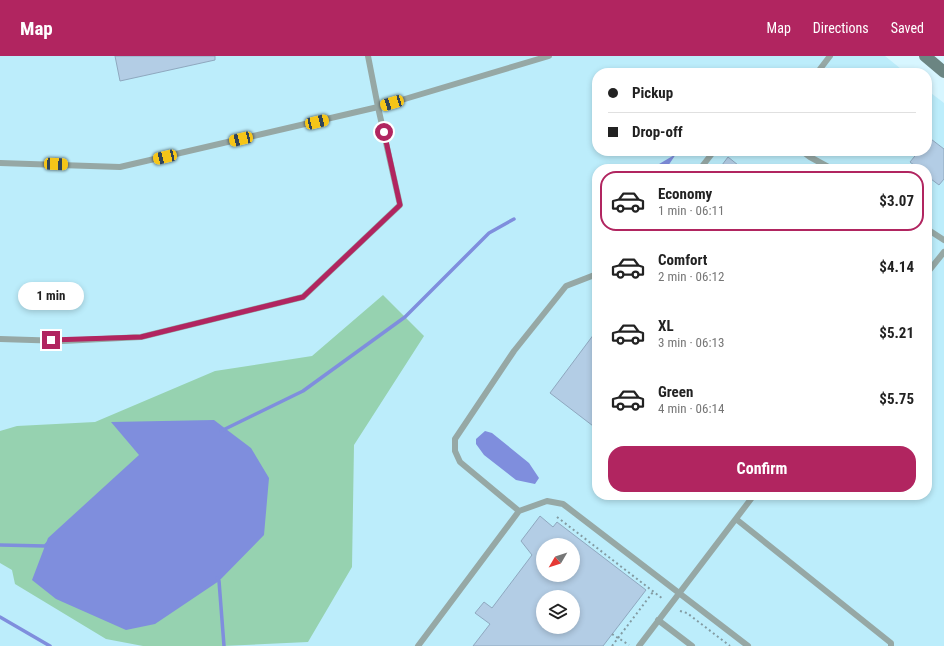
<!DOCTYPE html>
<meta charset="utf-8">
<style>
body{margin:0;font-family:"Roboto Condensed",sans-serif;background:#f2f2f2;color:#222;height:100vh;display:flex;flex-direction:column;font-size:15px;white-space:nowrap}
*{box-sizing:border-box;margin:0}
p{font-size:13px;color:#767676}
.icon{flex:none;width:22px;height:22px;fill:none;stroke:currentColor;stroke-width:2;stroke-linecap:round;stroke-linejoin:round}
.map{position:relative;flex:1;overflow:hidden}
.drawer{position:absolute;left:592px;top:108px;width:340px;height:336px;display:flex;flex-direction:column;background:#fff;border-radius:16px;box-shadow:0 2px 6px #0003}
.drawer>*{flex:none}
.banner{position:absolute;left:592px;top:12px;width:340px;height:88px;border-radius:16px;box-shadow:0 2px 6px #0003;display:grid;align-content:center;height:88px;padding:0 16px;background:#fff}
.needle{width:26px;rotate:231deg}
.controls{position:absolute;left:536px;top:482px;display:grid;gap:8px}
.controls a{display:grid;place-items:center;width:44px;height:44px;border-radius:50%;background:#fff;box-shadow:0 2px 6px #0003;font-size:20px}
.end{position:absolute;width:18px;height:18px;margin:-9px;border:5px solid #b12560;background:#fff;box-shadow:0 0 0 2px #fff}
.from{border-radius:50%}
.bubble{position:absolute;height:28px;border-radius:14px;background:#fff;box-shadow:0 2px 6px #0003;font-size:13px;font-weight:700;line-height:28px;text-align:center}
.car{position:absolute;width:12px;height:24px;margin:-12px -6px;border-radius:5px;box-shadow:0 0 3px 1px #0007;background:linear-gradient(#f5c518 24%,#345 0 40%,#f5c518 0 76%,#345 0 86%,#f5c518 0)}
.banner b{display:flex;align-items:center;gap:14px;height:38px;font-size:15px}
.banner b+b{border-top:1px solid #e0e0e0}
.banner i{width:10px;height:10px;background:#222}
ul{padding:7px 0 0;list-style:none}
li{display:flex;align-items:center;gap:12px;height:60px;margin:0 8px 6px;padding:0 8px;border:2px solid transparent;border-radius:16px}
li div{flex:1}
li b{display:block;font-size:15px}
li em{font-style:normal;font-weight:700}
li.selected{border-color:#b12560}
li>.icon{width:36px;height:36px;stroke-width:1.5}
.primary-button{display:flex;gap:8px;margin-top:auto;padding:8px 16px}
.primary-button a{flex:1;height:46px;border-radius:16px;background:#b12560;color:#fff;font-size:16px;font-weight:700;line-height:46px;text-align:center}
header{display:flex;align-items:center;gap:24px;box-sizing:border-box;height:56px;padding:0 20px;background:#b12560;color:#fff}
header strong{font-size:19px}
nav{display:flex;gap:22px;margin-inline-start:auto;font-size:14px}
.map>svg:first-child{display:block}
.built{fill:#bcedfb;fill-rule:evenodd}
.green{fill:#96d2b0}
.water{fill:#7f8edd}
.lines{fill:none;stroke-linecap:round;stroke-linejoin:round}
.stream{stroke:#7f8edd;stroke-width:3.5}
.building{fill:#b3cde5;stroke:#8fa8bf;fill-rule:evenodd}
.path{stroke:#839ba2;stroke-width:2;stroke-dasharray:2 3;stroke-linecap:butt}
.lane{stroke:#96a8a5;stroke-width:6}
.secondary{stroke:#6b8582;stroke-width:12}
.route{stroke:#b12560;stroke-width:5}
</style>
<header>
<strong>Map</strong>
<nav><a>Map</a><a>Directions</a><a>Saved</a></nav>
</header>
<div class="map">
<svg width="944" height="590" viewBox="0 0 944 590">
<rect width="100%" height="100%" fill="#d7f6ff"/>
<path class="built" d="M0,0H885L906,17H597V95H927V34L944,47V590H0ZM597,113H927V439H597ZM543,489H573V519H543ZM543,541H573V571H543Z"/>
<path class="green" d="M383,239L424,280L354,389L352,511L308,586L222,590H143L106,583L15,528L12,514L0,507V375L17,370L95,366L215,315L312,300Z"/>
<path class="water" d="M676,98L666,113H652L654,111Z
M214,364L251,392L269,422L264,479L219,525L155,568L126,574L56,543L32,524L48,482L139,399L111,366Z
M485,375L492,377L529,407L539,422L535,428L516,424L484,399L476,388V383Z"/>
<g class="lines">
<path class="stream" d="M221,375L303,335L405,261L489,177L514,163
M0,489L45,490L48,487
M217,522L219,525L224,590
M0,561L50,590"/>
</g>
<path class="building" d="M115,0H215V4L120,25Z
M927,80L944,93V123L939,129L927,120V113H919L910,106L919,95H927Z
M728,101L743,113H719Z
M597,274V373L550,337Z
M540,460L553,471L557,466L646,534L603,590H473L490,568L475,557L484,546L492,552L532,499L521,485ZM543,489H573V519H543ZM543,541H573V571H543Z"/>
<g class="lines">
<path class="path" d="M557,461L663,543
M680,555L687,557L730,590
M612,578L629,589
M612,590L653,536"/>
<path class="lane" d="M817,17L830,0
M802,95L810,101L832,113
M0,107L120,111L378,51L549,0
M700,113L714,95
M927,173L944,184
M927,217L944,196
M597,218L566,230L514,295L455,383V395L460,406L519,455L547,445L563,448L748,590
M0,283L63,285L141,281L303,241L400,149L378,51L368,0
M736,463L891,587V590
M658,564L692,590
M418,590L519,455
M639,590L754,439"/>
<path class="secondary" d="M925,0L944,16"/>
</g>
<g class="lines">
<path class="route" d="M51,284L141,281L303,241L400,149L384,76"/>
</g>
</svg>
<div class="controls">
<a><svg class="needle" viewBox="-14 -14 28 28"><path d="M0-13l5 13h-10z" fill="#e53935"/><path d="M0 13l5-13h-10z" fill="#767676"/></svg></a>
<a><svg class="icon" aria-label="layers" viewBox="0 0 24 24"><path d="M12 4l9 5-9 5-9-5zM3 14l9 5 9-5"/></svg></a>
</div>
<i class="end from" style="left:384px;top:76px"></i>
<i class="end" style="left:51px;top:284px"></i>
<div class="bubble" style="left:18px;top:226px;width:66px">1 min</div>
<i class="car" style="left:392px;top:47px;rotate:253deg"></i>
<i class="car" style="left:317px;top:66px;rotate:77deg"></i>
<i class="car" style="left:241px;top:83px;rotate:257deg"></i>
<i class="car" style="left:165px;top:101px;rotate:257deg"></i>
<i class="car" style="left:56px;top:108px;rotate:92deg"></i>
<div class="banner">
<b><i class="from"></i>Pickup</b>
<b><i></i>Drop-off</b>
</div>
<section class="drawer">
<ul>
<li class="selected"><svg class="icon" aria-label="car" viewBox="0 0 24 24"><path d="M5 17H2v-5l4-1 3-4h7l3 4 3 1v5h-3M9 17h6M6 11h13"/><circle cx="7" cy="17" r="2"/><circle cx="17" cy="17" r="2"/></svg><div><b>Economy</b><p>1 min · 06:11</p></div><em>$3.07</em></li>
<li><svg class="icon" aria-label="car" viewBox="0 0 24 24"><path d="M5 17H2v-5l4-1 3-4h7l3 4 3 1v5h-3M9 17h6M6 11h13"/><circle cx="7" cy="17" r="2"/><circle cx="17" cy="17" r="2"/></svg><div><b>Comfort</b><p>2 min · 06:12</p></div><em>$4.14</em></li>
<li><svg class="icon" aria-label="car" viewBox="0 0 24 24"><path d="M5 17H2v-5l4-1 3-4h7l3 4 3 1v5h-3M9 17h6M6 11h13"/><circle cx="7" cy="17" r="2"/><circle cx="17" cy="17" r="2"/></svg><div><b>XL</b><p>3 min · 06:13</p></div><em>$5.21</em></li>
<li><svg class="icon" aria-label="car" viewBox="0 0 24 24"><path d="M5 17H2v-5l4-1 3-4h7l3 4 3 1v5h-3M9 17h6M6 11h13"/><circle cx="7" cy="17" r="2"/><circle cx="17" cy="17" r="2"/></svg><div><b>Green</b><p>4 min · 06:14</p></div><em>$5.75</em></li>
</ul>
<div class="primary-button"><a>Confirm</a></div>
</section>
</div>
